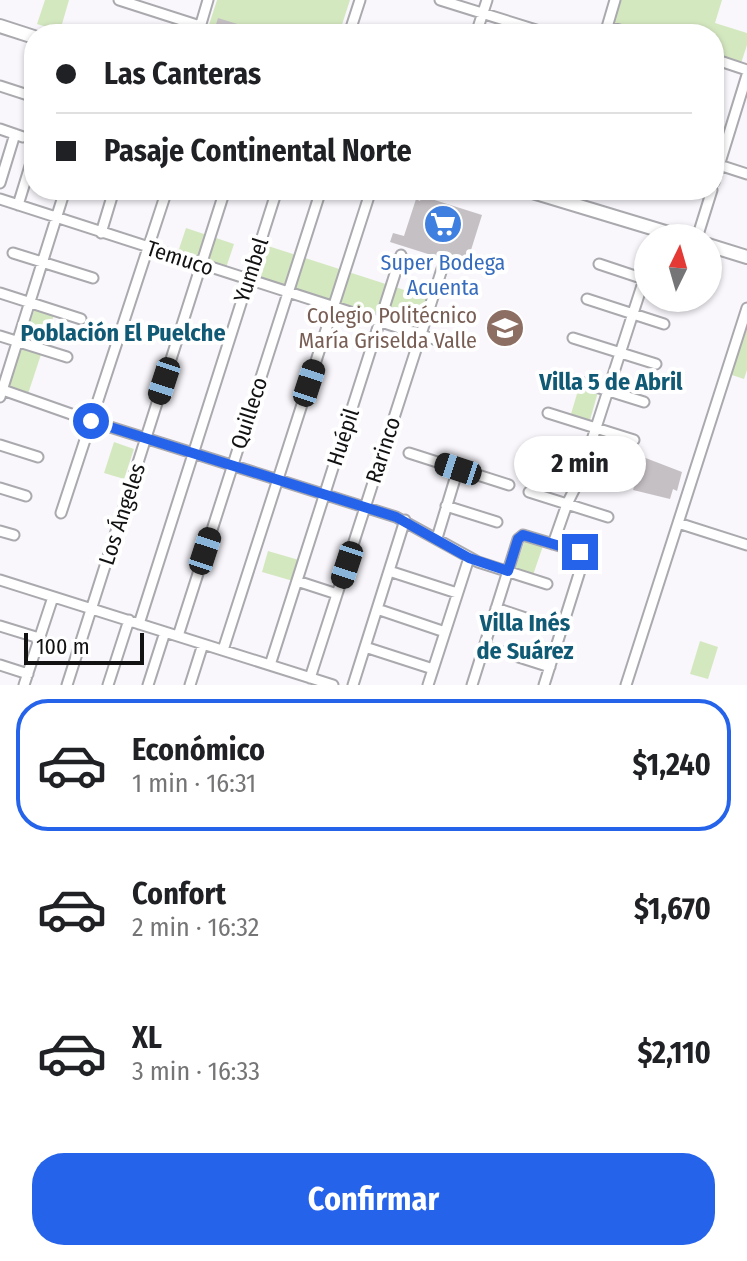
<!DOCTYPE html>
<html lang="es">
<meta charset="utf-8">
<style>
body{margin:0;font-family:"Fira Sans Condensed",sans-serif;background:#f2f2f2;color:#202124;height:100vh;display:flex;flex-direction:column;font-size:30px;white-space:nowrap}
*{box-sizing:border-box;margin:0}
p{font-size:26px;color:#757577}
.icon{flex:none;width:44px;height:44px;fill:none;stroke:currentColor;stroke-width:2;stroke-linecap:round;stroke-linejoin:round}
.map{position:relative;height:685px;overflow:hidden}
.details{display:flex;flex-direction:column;background:#fff;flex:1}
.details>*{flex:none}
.guide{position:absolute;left:24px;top:24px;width:700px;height:176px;border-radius:32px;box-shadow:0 2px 6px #0004;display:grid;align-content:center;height:176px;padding:0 32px;background:#fff}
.needle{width:52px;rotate:5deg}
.tools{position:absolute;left:634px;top:224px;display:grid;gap:16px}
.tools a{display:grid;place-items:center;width:88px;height:88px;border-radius:50%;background:#fff;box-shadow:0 2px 6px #0004;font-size:40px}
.scale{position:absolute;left:24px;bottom:20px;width:120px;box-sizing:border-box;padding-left:8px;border:4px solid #121213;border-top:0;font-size:22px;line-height:28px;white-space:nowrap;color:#121213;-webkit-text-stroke:6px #fff;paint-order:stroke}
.end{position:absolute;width:36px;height:36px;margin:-18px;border:10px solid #2563eb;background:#fff;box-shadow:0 0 0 4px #fff}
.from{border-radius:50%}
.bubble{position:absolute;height:56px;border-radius:28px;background:#fff;box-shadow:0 2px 6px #0004;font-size:26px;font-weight:700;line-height:56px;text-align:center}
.car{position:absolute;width:24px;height:48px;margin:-24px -12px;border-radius:10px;box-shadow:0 0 6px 2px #0007;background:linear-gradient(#222 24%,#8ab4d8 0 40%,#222 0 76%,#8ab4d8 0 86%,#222 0)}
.guide b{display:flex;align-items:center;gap:28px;height:76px;font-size:30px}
.guide b+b{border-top:2px solid #e0e0e0}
.guide i{width:20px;height:20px;background:#202124}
ul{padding:14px 0 0;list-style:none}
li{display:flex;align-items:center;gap:24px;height:132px;margin:0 16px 12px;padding:0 16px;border:4px solid transparent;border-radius:32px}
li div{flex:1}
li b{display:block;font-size:30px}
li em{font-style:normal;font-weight:700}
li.on{border-color:#2563eb}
li>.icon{width:72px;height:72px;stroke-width:1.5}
.button{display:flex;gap:16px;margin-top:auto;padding:16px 32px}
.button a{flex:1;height:92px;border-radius:32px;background:#2563eb;color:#fff;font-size:32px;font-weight:700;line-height:92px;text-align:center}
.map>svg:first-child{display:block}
.green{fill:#d4e8c0}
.building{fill:#c5c0c4}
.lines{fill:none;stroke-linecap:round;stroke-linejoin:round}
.minor-casing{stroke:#aaa9ae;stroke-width:13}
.major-casing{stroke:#aaa9ae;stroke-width:16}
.minor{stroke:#fff;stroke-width:9}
.major{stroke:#fff;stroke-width:12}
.route{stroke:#2563eb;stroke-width:10}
.labels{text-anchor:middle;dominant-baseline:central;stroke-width:8;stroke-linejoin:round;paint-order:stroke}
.street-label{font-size:22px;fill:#121213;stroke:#fff}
.shop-label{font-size:22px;fill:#366cbe;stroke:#fff}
.education-label{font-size:22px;fill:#785e54;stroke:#fff;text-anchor:end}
.neighbourhood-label{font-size:24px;font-weight:bold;fill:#105a75;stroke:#fff}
</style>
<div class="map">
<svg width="747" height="685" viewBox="0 0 747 685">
<rect width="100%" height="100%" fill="#f9f7fc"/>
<path class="green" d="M45,0H69L60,31L37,24Z
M217,0H350L339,34H206Z
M620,0H722L715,23L747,33V45L741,63L714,54V34H650L613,22Z
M186,228L234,244L226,268L178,252Z
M262,244L429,298L419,330L251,280Z
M35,308L54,315L28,394L8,387Z
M747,319V370L744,379L729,374Z
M579,387L598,392L590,420L571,414Z
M114,442L134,449L124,479L104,473Z
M525,540L543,546L533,575L515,569Z
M268,551L299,560L293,581L262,572Z
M700,641L718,647L708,679L690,674Z"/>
<path class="building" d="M218,18L247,27L244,34H213Z
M422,196L482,215L466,266L390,242L393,233L404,236L416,199L420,201Z
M643,457L682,472L677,491L673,489L670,499L633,490Z"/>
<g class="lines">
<g class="minor-casing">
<path id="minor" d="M119,0L200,26
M440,0L549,34
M608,27L635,34
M198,34L208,0
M349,34L360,0
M476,34L487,0
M605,34L615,0
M714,59L747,70
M0,86L34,97
M0,129L23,137
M716,164L747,174
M714,182L747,75
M0,183L15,134
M0,199L437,340
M572,204L576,190
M18,205L34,153
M101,233L114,190
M697,238L712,190
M13,253L93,278
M599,264L644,279
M0,293L81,319
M587,299L664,324
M0,336L67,357
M573,338L656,364
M561,376L644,402
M0,389L91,421L396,517L478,562L547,584
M0,397L65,190
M548,413L634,440
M0,445L38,457
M535,450L622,477
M409,453L509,485
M0,488L26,496
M529,492L608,517
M446,506L497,522
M61,513L167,190
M678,523L747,545
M0,531L14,535
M437,538L458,469
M553,544L567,504L579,480L648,267
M389,571L457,593
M0,580L333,685
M297,581L337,594
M496,608L561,630
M377,609L445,632
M139,624L277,190
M0,626L39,638
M178,636L321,190
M484,646L550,667
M365,647L433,669
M223,650L371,190
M0,665L28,674
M270,665L401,255
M310,678L442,269
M24,685L53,597
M67,685L225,190
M108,685L129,620
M148,685L165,632
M190,685L203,644
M353,685L405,520
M428,685L469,558
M472,685L518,539L523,535L580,552L584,558L544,685
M626,685L747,308"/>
</g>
<g class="major-casing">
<path id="major" d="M0,26L34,37
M526,190L685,238
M708,245L747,257"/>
</g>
<use href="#minor" class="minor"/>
<use href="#major" class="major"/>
</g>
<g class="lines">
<path class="route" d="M91,421L396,517L469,558L508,571L518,539L523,535L580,552"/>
</g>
<defs>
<g id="supermarket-disc" transform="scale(2)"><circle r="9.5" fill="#3f7fe0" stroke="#fff"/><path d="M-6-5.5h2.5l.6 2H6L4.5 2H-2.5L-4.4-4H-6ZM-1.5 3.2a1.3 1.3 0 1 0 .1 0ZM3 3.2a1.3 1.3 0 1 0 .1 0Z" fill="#fff"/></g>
<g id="school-disc" transform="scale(2)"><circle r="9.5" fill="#8d6e63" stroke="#fff"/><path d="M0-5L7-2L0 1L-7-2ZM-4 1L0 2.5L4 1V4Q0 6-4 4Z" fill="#fff"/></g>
</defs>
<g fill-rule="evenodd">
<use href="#supermarket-disc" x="443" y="224"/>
<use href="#school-disc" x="505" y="328"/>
</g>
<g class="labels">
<g class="street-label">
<text transform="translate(180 258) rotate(18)">Temuco</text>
<text transform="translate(251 270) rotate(-72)">Yumbel</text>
<text transform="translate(249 413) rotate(-72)">Quilleco</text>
<text transform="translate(343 437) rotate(-72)">Huépil</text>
<text transform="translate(383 450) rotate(-72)">Rarinco</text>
<text transform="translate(122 514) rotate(-72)">Los Ángeles</text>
</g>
<g class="shop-label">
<text x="443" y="262">Super Bodega<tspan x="443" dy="25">Acuenta</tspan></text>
</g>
<g class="education-label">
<text x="477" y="315">Colegio Politécnico<tspan x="477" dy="25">María Griselda Valle</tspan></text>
</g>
<g class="neighbourhood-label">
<text x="123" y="333">Población El Puelche</text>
<text x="611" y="382">Villa 5 de Abril</text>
<text x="525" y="623">Villa Inés<tspan x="525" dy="28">de Suárez</tspan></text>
</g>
</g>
</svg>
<div class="tools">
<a><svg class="needle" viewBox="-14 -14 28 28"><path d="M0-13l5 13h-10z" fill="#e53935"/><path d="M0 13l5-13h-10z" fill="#757577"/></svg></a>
</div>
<div class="scale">100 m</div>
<i class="end from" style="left:91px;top:421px"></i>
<i class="end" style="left:580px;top:552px"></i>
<div class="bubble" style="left:514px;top:436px;width:132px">2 min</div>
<i class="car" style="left:164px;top:381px;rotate:198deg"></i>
<i class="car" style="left:309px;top:383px;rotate:18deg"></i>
<i class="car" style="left:458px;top:469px;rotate:288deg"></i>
<i class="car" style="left:205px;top:551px;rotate:18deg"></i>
<i class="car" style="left:347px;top:565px;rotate:198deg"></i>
<div class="guide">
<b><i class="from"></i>Las Canteras</b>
<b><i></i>Pasaje Continental Norte</b>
</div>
</div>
<section class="details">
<ul>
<li class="on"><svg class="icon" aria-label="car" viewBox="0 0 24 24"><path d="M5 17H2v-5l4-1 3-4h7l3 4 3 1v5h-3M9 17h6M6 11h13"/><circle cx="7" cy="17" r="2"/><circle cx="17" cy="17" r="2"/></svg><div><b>Económico</b><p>1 min · 16:31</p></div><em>$1,240</em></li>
<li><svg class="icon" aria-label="car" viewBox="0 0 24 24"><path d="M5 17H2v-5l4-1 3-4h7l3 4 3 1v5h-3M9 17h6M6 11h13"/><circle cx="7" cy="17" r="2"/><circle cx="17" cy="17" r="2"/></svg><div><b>Confort</b><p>2 min · 16:32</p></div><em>$1,670</em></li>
<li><svg class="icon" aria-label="car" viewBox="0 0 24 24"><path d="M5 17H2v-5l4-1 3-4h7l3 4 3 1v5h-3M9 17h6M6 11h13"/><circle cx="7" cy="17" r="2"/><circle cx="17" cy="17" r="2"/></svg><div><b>XL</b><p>3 min · 16:33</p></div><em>$2,110</em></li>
</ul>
<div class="button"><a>Confirmar</a></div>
</section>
